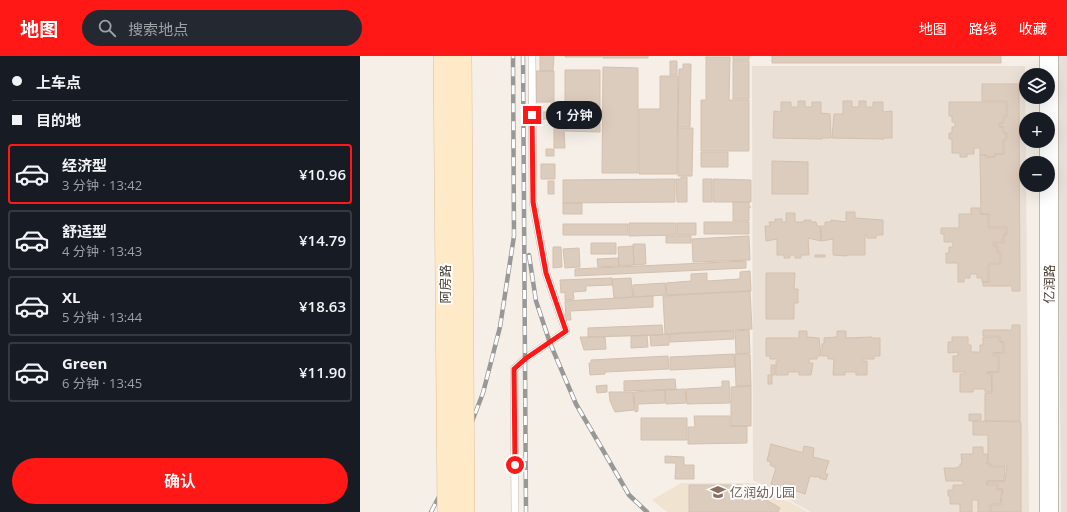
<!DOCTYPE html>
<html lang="zh">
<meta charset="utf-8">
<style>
body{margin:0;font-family:"Open Sans","Noto Sans SC",sans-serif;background:#242831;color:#f1f3f6;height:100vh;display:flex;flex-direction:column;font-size:15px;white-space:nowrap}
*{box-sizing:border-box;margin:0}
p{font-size:13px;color:#9ea1a6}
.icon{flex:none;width:22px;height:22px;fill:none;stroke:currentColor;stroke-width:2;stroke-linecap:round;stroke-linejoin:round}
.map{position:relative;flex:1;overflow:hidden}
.panel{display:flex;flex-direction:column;background:#171b24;width:360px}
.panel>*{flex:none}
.hud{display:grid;align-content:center;height:88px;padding:0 12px;background:#171b24}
.fabs{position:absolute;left:659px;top:12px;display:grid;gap:8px}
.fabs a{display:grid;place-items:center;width:36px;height:36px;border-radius:50%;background:#171b24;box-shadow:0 4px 16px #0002;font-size:20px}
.end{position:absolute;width:18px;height:18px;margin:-9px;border:5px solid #ff1815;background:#fff;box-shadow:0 0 0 2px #fff}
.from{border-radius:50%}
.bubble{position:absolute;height:28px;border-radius:14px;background:#171b24;box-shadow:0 4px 16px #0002;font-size:13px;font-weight:600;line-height:28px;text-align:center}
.hud b{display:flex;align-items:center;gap:14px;height:38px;font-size:15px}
.hud b+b{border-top:1px solid #363941}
.hud i{width:10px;height:10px;background:#f1f3f6}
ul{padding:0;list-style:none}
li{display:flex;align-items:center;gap:12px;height:60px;margin:0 8px 6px;padding:0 4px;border:2px solid #363941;border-radius:4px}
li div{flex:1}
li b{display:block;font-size:15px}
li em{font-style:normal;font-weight:600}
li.active{border-color:#ff1815}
li>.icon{width:36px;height:36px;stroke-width:1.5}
.button{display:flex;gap:8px;margin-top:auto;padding:8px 12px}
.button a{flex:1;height:46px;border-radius:24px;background:#ff1815;color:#fff;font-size:16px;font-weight:600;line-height:46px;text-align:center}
header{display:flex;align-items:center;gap:24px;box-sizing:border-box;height:56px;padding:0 20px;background:#ff1815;color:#fff}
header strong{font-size:19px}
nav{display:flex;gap:22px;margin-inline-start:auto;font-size:14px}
.search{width:280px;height:36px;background:#242831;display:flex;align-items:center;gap:10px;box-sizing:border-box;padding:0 14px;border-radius:22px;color:#9ea1a6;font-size:15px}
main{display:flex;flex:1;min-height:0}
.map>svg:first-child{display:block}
.residential{fill:#eae0d5}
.industrial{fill:#e5ded9}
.education{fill:#f0e3d0}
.building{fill:#dcccbe;stroke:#d4c0ae}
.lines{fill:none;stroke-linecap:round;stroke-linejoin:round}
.service-casing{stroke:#c2b6a9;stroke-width:8}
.tertiary-casing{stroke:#c2b6a9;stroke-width:20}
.service{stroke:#fff;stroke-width:7}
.tertiary{stroke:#fff;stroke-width:18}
.rail-casing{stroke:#989898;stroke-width:4.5}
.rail{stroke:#fff;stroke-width:3;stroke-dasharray:9;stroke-linecap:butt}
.secondary-bridge-casing{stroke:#dec094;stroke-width:22;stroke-linecap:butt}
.secondary-bridge{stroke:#ffeac8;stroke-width:21}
.route{stroke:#ff1815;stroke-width:5}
.labels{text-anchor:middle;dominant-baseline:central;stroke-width:4;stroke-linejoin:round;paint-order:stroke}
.street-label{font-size:13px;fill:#4a3f35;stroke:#fff}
.education-label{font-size:13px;fill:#785e54;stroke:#fff;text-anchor:start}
</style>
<header>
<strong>地图</strong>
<div class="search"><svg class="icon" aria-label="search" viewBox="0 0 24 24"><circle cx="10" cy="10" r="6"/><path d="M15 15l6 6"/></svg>搜索地点</div>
<nav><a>地图</a><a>路线</a><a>收藏</a></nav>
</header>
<main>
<section class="panel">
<div class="hud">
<b><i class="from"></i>上车点</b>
<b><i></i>目的地</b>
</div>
<ul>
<li class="active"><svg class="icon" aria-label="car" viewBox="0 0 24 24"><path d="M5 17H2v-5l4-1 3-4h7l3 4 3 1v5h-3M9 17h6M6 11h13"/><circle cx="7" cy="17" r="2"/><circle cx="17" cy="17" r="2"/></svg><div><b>经济型</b><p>3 分钟 · 13:42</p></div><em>¥10.96</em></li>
<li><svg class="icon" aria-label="car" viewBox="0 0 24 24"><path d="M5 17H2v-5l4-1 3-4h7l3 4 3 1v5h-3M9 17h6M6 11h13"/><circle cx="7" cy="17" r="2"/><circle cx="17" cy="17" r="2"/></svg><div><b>舒适型</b><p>4 分钟 · 13:43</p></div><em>¥14.79</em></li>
<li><svg class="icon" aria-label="car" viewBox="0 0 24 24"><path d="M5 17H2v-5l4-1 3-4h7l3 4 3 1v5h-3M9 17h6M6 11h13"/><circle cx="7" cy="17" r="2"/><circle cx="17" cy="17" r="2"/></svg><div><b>XL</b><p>5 分钟 · 13:44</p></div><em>¥18.63</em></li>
<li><svg class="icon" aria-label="car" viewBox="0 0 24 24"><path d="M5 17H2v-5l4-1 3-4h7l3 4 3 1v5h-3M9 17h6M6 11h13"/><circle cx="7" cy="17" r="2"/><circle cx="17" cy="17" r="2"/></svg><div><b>Green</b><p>6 分钟 · 13:45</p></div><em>¥11.90</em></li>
</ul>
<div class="button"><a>确认</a></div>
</section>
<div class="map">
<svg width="707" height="456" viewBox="0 0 707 456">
<rect width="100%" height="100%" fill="#f5efe8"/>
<path class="residential" d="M392,10H665L669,456H451L393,424Z"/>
<path class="industrial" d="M697,0H707V456H701Z"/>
<path class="education" d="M321,427H395L448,456H307L292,444Z"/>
<path class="building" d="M180,0H194L193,15H180Z
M205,0H242V1H205Z
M243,0H288V2H243Z
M373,0H389V4H373Z
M412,0H641V7H412Z
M346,1H370L369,44H389V95H341V44H346Z
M310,5H317V19H310Z
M373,5H389V43H373Z
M323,8H331L330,71H318L319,13H323Z
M243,11L278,12V117H242Z
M205,14H240V76L205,75Z
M176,15H194V46H176Z
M300,20H318L317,118H279V53H300Z
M622,28H659L660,235H652V230H623V226H629V208H641V196H638V190H634V187H644V179H647V171H629V158H621L620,99H626V101H635V98H644V84H647V77H644V71H640V67H644V61H647V45H622Z
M438,45H445V51H452V46H461V57L470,58L471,82H462V83L413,82L414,55L421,56V46H431V51H438Z
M483,45H492V51H499V45H506V51H513V46H523V56L532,55V82H524V83L472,82L474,58H483Z
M589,46H646V60H643V67H639V71H643V77H646V83H643V98H634V101H627V99H620V92H614V98H607V101H600V97H592V83H589V77H592V71H595V66H592V60H589Z
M176,56H203L205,92H194V63H176Z
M318,72H333L332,120H318Z
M186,93H194V100H186Z
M341,96H368V111H341Z
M412,105L448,106V138H412Z
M181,108H195V123H181Z
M321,121H327V146H317L316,123H321Z
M315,123V146L203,147V124Z
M343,123H352V146H343Z
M353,123L391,124V146H353Z
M188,125H194V138H188Z
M373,146H389V150L391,151H389V165H373Z
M203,147H222V158H203Z
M611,152H620V158H628V172H646V178H643V186H633V190H637V197H640V207H628V226H622V222H617V218H610V222H604V226H598V207H586V197H589V191H593V186H584V178H581V172H599V158H611Z
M486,156H495V162L523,164V179H516V182H507V179H505V199H487V200L473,199V183L461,185V170H465V166H471V164L486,166Z
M426,157H435V166H444V164H451V166H456L457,170H460L461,185L448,182L449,199H441V202H435V199H430V202H424V199H417V183L406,185L405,170H410L409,166H415V163H422V166H426Z
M344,166H389V178H344Z
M269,167H316V179L269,180Z
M317,167H336V179H317Z
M203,168H268V179H203Z
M306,180H331V187H306Z
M389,180L390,204L333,206L332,183Z
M231,187H256V198H231Z
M273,188H285L286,208L274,209Z
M273,190L274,209L259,210L258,191Z
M193,191H201L202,211L193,212Z
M219,192L220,211L205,212L203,193Z
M455,199H465V201H455Z
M258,202L259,210L238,211L237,203Z
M386,205V212L215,220V213Z
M390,215L391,235L307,239L306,227L331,225V218L347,217V225L380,223V216Z
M406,217H435L434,233H438V247H434V263H406Z
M252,222V229L226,230V235L213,236L214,243L205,244V236L201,237L200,224Z
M271,222L273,241L254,242L252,223Z
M305,227L306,239L273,241V229Z
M390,235L392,273L305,278L303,240Z
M293,240V251L210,255L211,264H206L205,245Z
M302,269L303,279L228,281V272Z
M652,269H660V365H625V337H632V317H627V316H639V299H634V297H644V286H640V280H623V274H652Z
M389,274L390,297L376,298L375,275Z
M374,275V283L310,286V278Z
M439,275H447V281L459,282L461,300H457V303H449V307H453L451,319H439V316H428V319H416V305H419V303H410V300H406V282H439Z
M477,275H486V282L512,281V282H520V300H514V303H503V305H507V319H496V316H485V319H473L474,303H468V300H462V288H464V282L477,281Z
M309,278V289L291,290L290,279Z
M287,279L288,291L271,292V280Z
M220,281H245L246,293L224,294Z
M592,281H608V289H611V296H620V289H623V281H639V286H643V296L633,297V300H638V316H627V318H631L632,336H625V333H613V336H600V318H605V316H593V300H598V296L588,297V286H592Z
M374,298L375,311L310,314V301Z
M375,298H390L391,330H376Z
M308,300L309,313L245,316V318L230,319L229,307H231V304Z
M411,309H415V319H412V328H408V319H411Z
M315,323L316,333L264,335V325Z
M362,325H369L370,347L327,348L326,333L362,331Z
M247,329V336L237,337L236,330Z
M391,330V370H371V331Z
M325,333L326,347L306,348L305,334Z
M305,334V347L278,348V355L275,356L274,336Z
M249,336H273L274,354L255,356L250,345Z
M609,358H621V364L609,365Z
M334,360H370V370H387V387L328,388V371H335Z
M281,362H327V384H281Z
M613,365L661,366V456H631V449H641L643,433H638V428H627V425H645L647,410H631V408H628V379H613Z
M411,388L440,396H443L444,390L454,392L453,401L469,405L465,417V418H468L466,424L459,422V420L456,421L450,420L445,438L433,434L434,429L424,427L421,432L411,428L416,412L410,409L411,406L407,405Z
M613,391H623V398H628L627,408H630V411H645L644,425H627V429H637V434L642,433L640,448H630V456H618V444H612V456H600V448H590V440H588V434H593V429H603V425H586L584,412H597V411H600V408H602L601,398H613Z
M305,400L324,401V409H334V423H315L316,407H305Z
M329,429H381L420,452L418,456H329Z"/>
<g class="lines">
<g class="service-casing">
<path id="service" d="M155,456L154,313L165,303L206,275L186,217L173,146L172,0"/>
</g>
<g class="tertiary-casing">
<path id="tertiary" d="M689,0V456"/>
</g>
<use href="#service" class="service"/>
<use href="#tertiary" class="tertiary"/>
<g class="rail-casing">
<path id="rail" d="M163,0L166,456
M169,199L176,245L190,287L216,348L269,439L287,456
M71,456L94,412L123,337L140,271L154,180L153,0"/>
</g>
<use href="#rail" class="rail"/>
<g class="secondary-bridge-casing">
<path id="secondary-bridge" d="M84,0L88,456
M101,0L104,456"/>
</g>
<use href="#secondary-bridge" class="secondary-bridge"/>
</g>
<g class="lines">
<path class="route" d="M155,409L154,313L165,303L206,275L186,217L173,146L172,59"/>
</g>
<defs>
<g id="school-bare" transform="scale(1.2)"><path d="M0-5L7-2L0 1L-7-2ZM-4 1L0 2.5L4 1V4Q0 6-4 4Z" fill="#8d6e63" stroke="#fff" stroke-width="2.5" paint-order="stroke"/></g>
</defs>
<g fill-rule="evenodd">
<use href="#school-bare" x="358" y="436"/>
</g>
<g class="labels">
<g class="street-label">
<text transform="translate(85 228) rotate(-90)">阿房路</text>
<text transform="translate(689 228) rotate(-90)">亿润路</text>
</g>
<g class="education-label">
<text x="370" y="436">亿润幼儿园</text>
</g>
</g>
</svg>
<div class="fabs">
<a><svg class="icon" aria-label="layers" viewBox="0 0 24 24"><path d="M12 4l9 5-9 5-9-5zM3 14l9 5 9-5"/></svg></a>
<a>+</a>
<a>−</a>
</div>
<i class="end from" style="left:155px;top:409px"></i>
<i class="end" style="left:172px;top:59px"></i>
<div class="bubble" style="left:186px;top:45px;width:56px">1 分钟</div>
</div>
</main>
